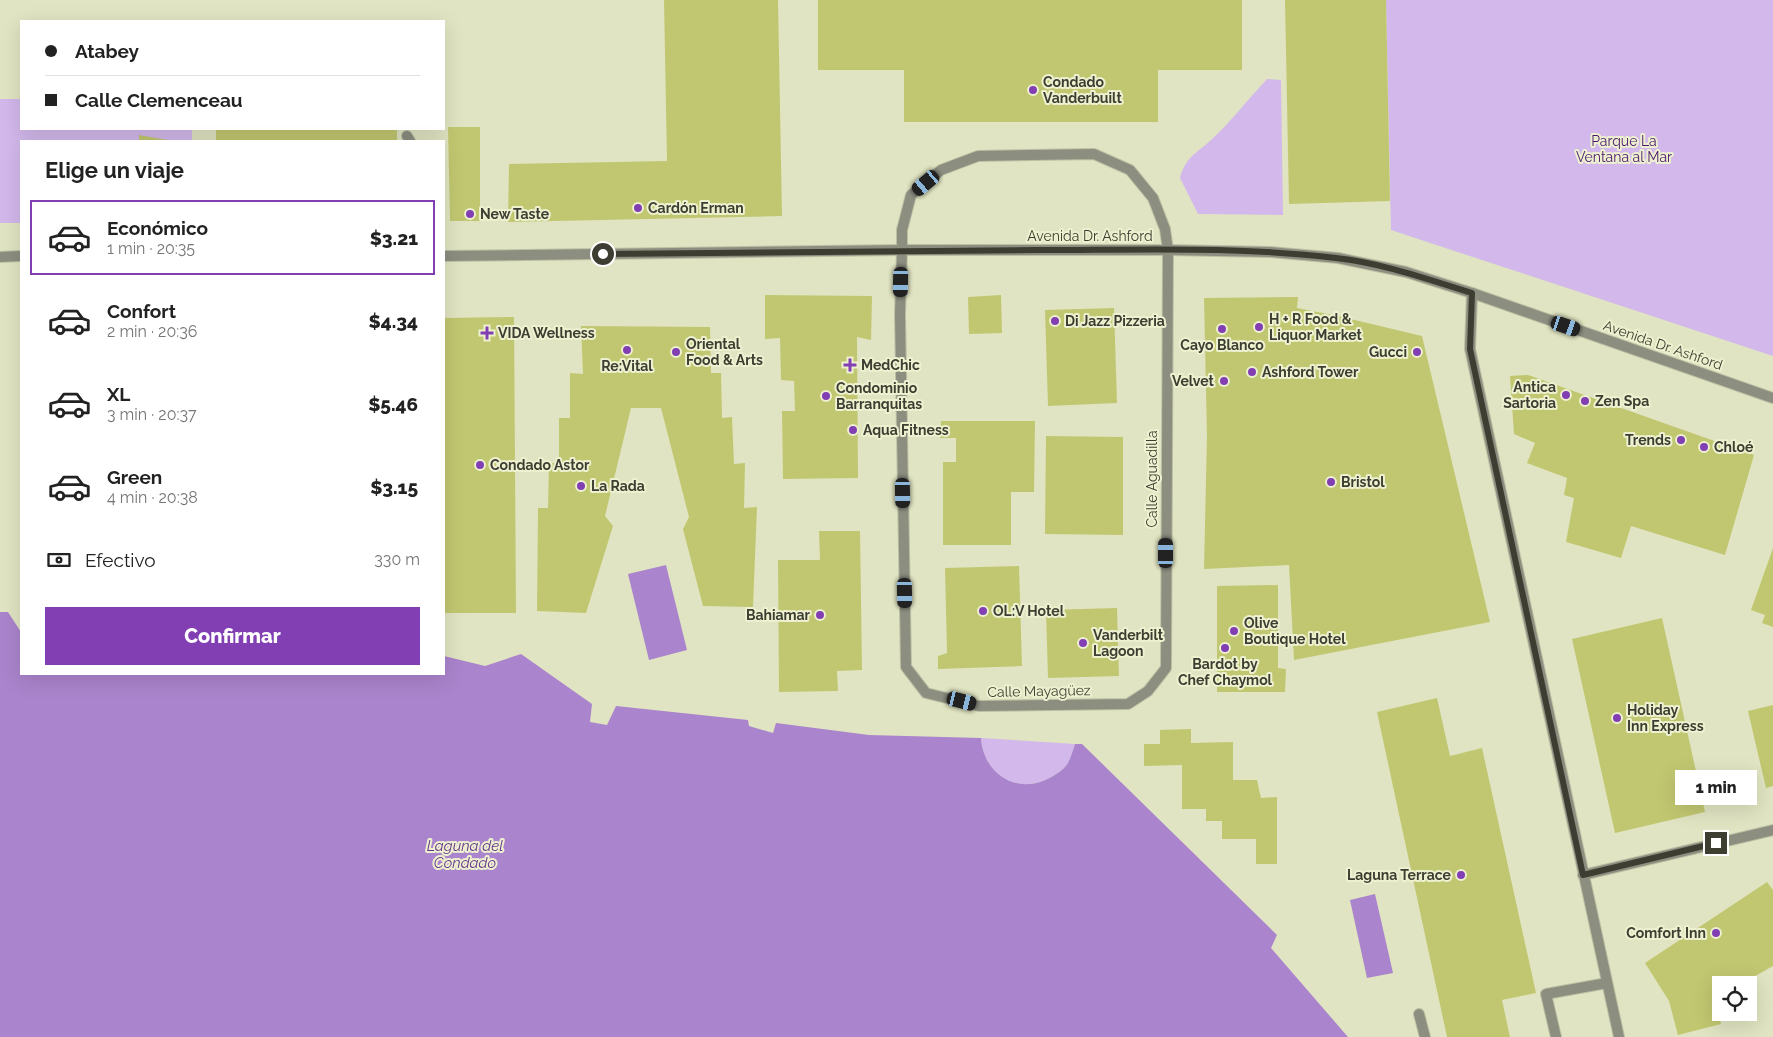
<!DOCTYPE html>
<html lang="es">
<meta charset="utf-8">
<style>
body{margin:0;font-family:Raleway,sans-serif;background:#f6f6f6;color:#222;height:100vh;display:flex;flex-direction:column;font-size:19px;white-space:nowrap}
*{box-sizing:border-box;margin:0}
p{font-size:16px;color:#767676}
.icon{flex:none;width:28px;height:28px;fill:none;stroke:currentColor;stroke-width:2;stroke-linecap:round;stroke-linejoin:round}
.map{position:relative;flex:1;overflow:hidden}
.details{position:absolute;left:20px;top:140px;width:425px;height:535px;display:flex;flex-direction:column;background:#fff;border-radius:0px;box-shadow:0 5px 20px #0002}
.details>*{flex:none}
.hud{position:absolute;left:20px;top:20px;width:425px;height:110px;border-radius:0px;box-shadow:0 5px 20px #0002;display:grid;align-content:center;height:110px;padding:0 25px;background:#fff}
.controls{position:absolute;left:1712px;top:976px;display:grid;gap:10px}
.controls a{display:grid;place-items:center;width:45px;height:45px;border-radius:0px;background:#fff;box-shadow:0 5px 20px #0002;font-size:25px}
.end{position:absolute;width:22px;height:22px;margin:-11px;border:6px solid #3d3e31;background:#fff;box-shadow:0 0 0 2px #fff}
.from{border-radius:50%}
.bubble{position:absolute;height:35px;border-radius:0px;background:#fff;box-shadow:0 5px 20px #0002;font-size:16px;font-weight:800;line-height:35px;text-align:center}
.car{position:absolute;width:15px;height:30px;margin:-15px -8px;border-radius:6px;box-shadow:0 0 4px 1px #0007;background:linear-gradient(#222 24%,#8ab4d8 0 40%,#222 0 76%,#8ab4d8 0 86%,#222 0)}
.hud b{display:flex;align-items:center;gap:18px;height:48px;font-size:19px}
.hud b+b{border-top:1px solid #e0e0e0}
.hud i{width:12px;height:12px;background:#222}
ul{padding:0;list-style:none}
li{display:flex;align-items:center;gap:15px;height:75px;margin:0 10px 8px;padding:0 15px;border:2px solid transparent;border-radius:0px}
li div{flex:1}
li b{display:block;font-size:19px}
li em{font-style:normal;font-weight:800}
li.on{border-color:#823fb3}
li>.icon{width:45px;height:45px;stroke-width:1.5}
h2{padding:0 25px;font-size:22px;line-height:60px}
.pay{display:flex;align-items:center;gap:12px;height:55px;padding:0 25px;font-size:19px}
.pay p{margin-inline-start:auto}
.cta{display:flex;gap:10px;margin-top:auto;padding:10px 25px}
.cta a{flex:1;height:58px;border-radius:0px;background:#823fb3;color:#fff;font-size:20px;font-weight:800;line-height:58px;text-align:center}
.map>svg:first-child{display:block}
.green{fill:#d2b8eb}
.water{fill:#aa84cc}
.building{fill:#c1c770}
.lines{fill:none;stroke-linecap:round;stroke-linejoin:round}
.service-casing{stroke:#bcbfa2;stroke-width:12}
.minor-casing{stroke:#bcbfa2;stroke-width:12}
.tertiary-casing{stroke:#bcbfa2;stroke-width:12}
.service{stroke:#8c8e80;stroke-width:10}
.minor{stroke:#8c8e80;stroke-width:10}
.tertiary{stroke:#8c8e80;stroke-width:10}
.route{stroke:#3d3e31;stroke-width:6}
.poi-dot{fill:#823fb3;stroke:#edf1cf;stroke-width:2}
.labels{text-anchor:middle;dominant-baseline:central;stroke-width:4;stroke-linejoin:round;paint-order:stroke}
.poi-label{font-size:14px;font-weight:bold;fill:#3d3e31;stroke:#edf1cf;text-anchor:start}
.park-label{font-size:14px;fill:#4b176e;stroke:#edf1cf}
.street-label{font-size:14px;fill:#3d3e31;stroke:#edf1cf}
.water-label{font-size:15px;font-style:italic;fill:#65348b;stroke:#edf1cf}
</style>
<div class="map">
<svg width="1773" height="1037" viewBox="0 0 1773 1037">
<rect width="100%" height="100%" fill="#e0e4c2"/>
<path class="green" d="M1386,0H1773V356L1391,230Z
M1267,79L1281,80L1283,215L1198,214L1180,178C1186,156 1196,154 1211,140C1231,122 1248,99 1267,79Z
M0,99H21V129H192V141H21V223H0Z
M981,738L1075,744C1073,750 1071,757 1068,763C1063,771 1052,777 1043,781C1011,793 983,770 981,738Z"/>
<path class="water" d="M666,565L687,650L649,660L628,574Z
M0,612H8L21,632V674H444V656L485,666L521,654L592,704L590,722L607,725L616,706L748,720L749,726L773,733L776,723L869,735L981,738C983,770 1011,793 1043,781C1052,777 1063,771 1068,763C1071,757 1073,750 1075,744H1082L1277,935L1271,948L1348,1037H0Z
M1375,894L1393,973L1367,978L1350,900Z"/>
<path class="building" d="M664,0H778L782,216L508,222L509,164L667,161Z
M818,0H1242V70H1158V122H904V70H818Z
M1285,0H1386L1390,201L1289,204Z
M448,127H480V221H450Z
M216,129H397V141H216Z
M139,135L168,140V141H139Z
M765,295L872,296L871,340L857,337L858,478L783,479L782,411H795L794,381L781,380L780,338L765,339Z
M1001,295L1002,333L969,334L968,297Z
M1298,297L1297,308L1338,316L1422,336L1490,622L1294,660L1289,565L1204,569L1207,436L1204,298Z
M1114,308L1117,403L1048,406L1045,310Z
M514,317L516,613H444V318Z
M581,326L710,327L711,373H721L722,418L732,417L734,464L745,463L744,508L757,507L753,607L703,606L683,529L689,517L661,408H631L605,516L613,526L586,613L537,611L538,508H548L549,463H559V418H570V373L583,374Z
M1528,375L1754,455L1725,555L1631,526L1621,558L1566,542L1574,498L1564,495L1567,478L1527,463L1535,443L1514,434L1510,376Z
M941,421H1035L1034,492H1011V545H943V462H956V438H940Z
M1046,436L1123,437V535L1045,534Z
M819,531H860L862,670L837,671L838,691L779,692L778,560H820Z
M1773,548V627L1762,623L1765,615L1751,610Z
M1019,566L1022,666L938,669V656L947,653L945,568Z
M1278,585V668L1286,669L1285,692H1217V586Z
M1117,608L1119,676L1048,678L1046,610Z
M1662,618L1705,812L1615,833L1572,639Z
M1437,698L1450,756L1482,748L1536,993L1502,1000L1510,1037H1447L1377,712Z
M1773,705V786L1766,788L1748,711Z
M1191,729V743L1233,742V780H1257L1261,798L1277,797V864H1256V839H1222V821H1206V809H1182V765L1144,766V744H1160V730Z
M1767,882L1773,890V966L1739,985H1721V995L1714,999L1721,1024L1678,1035L1669,1001L1645,963Z"/>
<g class="lines">
<g class="service-casing">
<path id="service" d="M407,136L410,141
M902,250V230L911,195L941,170L978,156L1094,154L1130,170L1153,198L1165,229L1168,250
M1419,1014L1425,1037
M1556,1037L1546,994L1607,983"/>
</g>
<g class="minor-casing">
<path id="minor" d="M902,250L900,314L906,667L926,693L979,706L1128,704L1148,691L1166,668L1168,250
M1472,293L1470,349L1619,1037
M1583,875L1773,830"/>
</g>
<g class="tertiary-casing">
<path id="tertiary" d="M444,256L902,250H1168L1270,252L1338,258L1406,272L1472,293L1773,398
M0,257L21,256"/>
</g>
<use href="#service" class="service"/>
<use href="#minor" class="minor"/>
<use href="#tertiary" class="tertiary"/>
</g>
<g class="lines">
<path class="route" d="M603,254C748,252 893,250 1038,250C1137,250 1238,246 1336,258C1382,263 1427,279 1472,293L1470,349L1583,875L1716,843"/>
</g>
<g class="poi-dot">
<circle cx="1033" cy="90" r="5"/>
<circle cx="638" cy="208" r="5"/>
<circle cx="470" cy="214" r="5"/>
<circle cx="1055" cy="321" r="5"/>
<circle cx="1259" cy="327" r="5"/>
<circle cx="1222" cy="329" r="5"/>
<path d="M484.5 325.5h5v5h5v5h-5v5h-5v-5h-5v-5h5z"/>
<circle cx="627" cy="350" r="5"/>
<circle cx="676" cy="352" r="5"/>
<circle cx="1417" cy="352" r="5"/>
<path d="M847.5 357.5h5v5h5v5h-5v5h-5v-5h-5v-5h5z"/>
<circle cx="1252" cy="372" r="5"/>
<circle cx="1224" cy="381" r="5"/>
<circle cx="1566" cy="395" r="5"/>
<circle cx="826" cy="396" r="5"/>
<circle cx="1585" cy="401" r="5"/>
<circle cx="853" cy="430" r="5"/>
<circle cx="1681" cy="440" r="5"/>
<circle cx="1704" cy="447" r="5"/>
<circle cx="480" cy="465" r="5"/>
<circle cx="1331" cy="482" r="5"/>
<circle cx="581" cy="486" r="5"/>
<circle cx="983" cy="611" r="5"/>
<circle cx="820" cy="615" r="5"/>
<circle cx="1234" cy="631" r="5"/>
<circle cx="1083" cy="643" r="5"/>
<circle cx="1225" cy="648" r="5"/>
<circle cx="1617" cy="718" r="5"/>
<circle cx="1461" cy="875" r="5"/>
<circle cx="1716" cy="933" r="5"/>
</g>
<g class="labels">
<g class="poi-label">
<text x="1043" y="82">Condado<tspan x="1043" dy="16">Vanderbuilt</tspan></text>
<text x="648" y="208">Cardón Erman</text>
<text x="480" y="214">New Taste</text>
<text x="1269" y="319">H + R Food &amp;<tspan x="1269" dy="16">Liquor Market</tspan></text>
<text x="1065" y="321">Di Jazz Pizzeria</text>
<text x="498" y="333">VIDA Wellness</text>
<text x="686" y="344">Oriental<tspan x="686" dy="16">Food &amp; Arts</tspan></text>
<text x="1222" y="345" text-anchor="middle">Cayo Blanco</text>
<text x="1407" y="352" text-anchor="end">Gucci</text>
<text x="861" y="365">MedChic</text>
<text x="627" y="366" text-anchor="middle">Re:Vital</text>
<text x="1262" y="372">Ashford Tower</text>
<text x="1214" y="381" text-anchor="end">Velvet</text>
<text x="1556" y="387" text-anchor="end">Antica<tspan x="1556" dy="16">Sartoria</tspan></text>
<text x="836" y="388">Condominio<tspan x="836" dy="16">Barranquitas</tspan></text>
<text x="1595" y="401">Zen Spa</text>
<text x="863" y="430">Aqua Fitness</text>
<text x="1671" y="440" text-anchor="end">Trends</text>
<text x="1714" y="447">Chloé</text>
<text x="490" y="465">Condado Astor</text>
<text x="1341" y="482">Bristol</text>
<text x="591" y="486">La Rada</text>
<text x="993" y="611">OL:V Hotel</text>
<text x="810" y="615" text-anchor="end">Bahiamar</text>
<text x="1244" y="623">Olive<tspan x="1244" dy="16">Boutique Hotel</tspan></text>
<text x="1093" y="635">Vanderbilt<tspan x="1093" dy="16">Lagoon</tspan></text>
<text x="1225" y="664" text-anchor="middle">Bardot by<tspan x="1225" dy="16">Chef Chaymol</tspan></text>
<text x="1627" y="710">Holiday<tspan x="1627" dy="16">Inn Express</tspan></text>
<text x="1451" y="875" text-anchor="end">Laguna Terrace</text>
<text x="1706" y="933" text-anchor="end">Comfort Inn</text>
</g>
<g class="park-label">
<text x="1624" y="141">Parque La<tspan x="1624" dy="16">Ventana al Mar</tspan></text>
</g>
<g class="street-label">
<text x="1090" y="236">Avenida Dr. Ashford</text>
<text transform="translate(1663 345) rotate(19)">Avenida Dr. Ashford</text>
<text transform="translate(1152 479) rotate(-90)">Calle Aguadilla</text>
<text transform="translate(1039 691) rotate(-1)">Calle Mayagüez</text>
</g>
<g class="water-label">
<text x="465" y="846">Laguna del<tspan x="465" dy="17">Condado</tspan></text>
</g>
</g>
</svg>
<div class="controls">
<a><svg class="icon" aria-label="locate" viewBox="0 0 24 24"><circle cx="12" cy="12" r="6"/><path d="M12 2v4M12 18v4M2 12h4M18 12h4"/></svg></a>
</div>
<i class="end from" style="left:603px;top:254px"></i>
<i class="end" style="left:1716px;top:843px"></i>
<div class="bubble" style="left:1675px;top:770px;width:82px">1 min</div>
<i class="car" style="left:926px;top:183px;rotate:230deg"></i>
<i class="car" style="left:901px;top:282px;rotate:181deg"></i>
<i class="car" style="left:1566px;top:326px;rotate:109deg"></i>
<i class="car" style="left:903px;top:493px;rotate:179deg"></i>
<i class="car" style="left:1166px;top:553px;rotate:0deg"></i>
<i class="car" style="left:905px;top:593px;rotate:179deg"></i>
<i class="car" style="left:962px;top:701px;rotate:104deg"></i>
<div class="hud">
<b><i class="from"></i>Atabey</b>
<b><i></i>Calle Clemenceau</b>
</div>
<section class="details">
<h2>Elige un viaje</h2>
<ul>
<li class="on"><svg class="icon" aria-label="car" viewBox="0 0 24 24"><path d="M5 17H2v-5l4-1 3-4h7l3 4 3 1v5h-3M9 17h6M6 11h13"/><circle cx="7" cy="17" r="2"/><circle cx="17" cy="17" r="2"/></svg><div><b>Económico</b><p>1 min · 20:35</p></div><em>$3.21</em></li>
<li><svg class="icon" aria-label="car" viewBox="0 0 24 24"><path d="M5 17H2v-5l4-1 3-4h7l3 4 3 1v5h-3M9 17h6M6 11h13"/><circle cx="7" cy="17" r="2"/><circle cx="17" cy="17" r="2"/></svg><div><b>Confort</b><p>2 min · 20:36</p></div><em>$4.34</em></li>
<li><svg class="icon" aria-label="car" viewBox="0 0 24 24"><path d="M5 17H2v-5l4-1 3-4h7l3 4 3 1v5h-3M9 17h6M6 11h13"/><circle cx="7" cy="17" r="2"/><circle cx="17" cy="17" r="2"/></svg><div><b>XL</b><p>3 min · 20:37</p></div><em>$5.46</em></li>
<li><svg class="icon" aria-label="car" viewBox="0 0 24 24"><path d="M5 17H2v-5l4-1 3-4h7l3 4 3 1v5h-3M9 17h6M6 11h13"/><circle cx="7" cy="17" r="2"/><circle cx="17" cy="17" r="2"/></svg><div><b>Green</b><p>4 min · 20:38</p></div><em>$3.15</em></li>
</ul>
<div class="pay"><svg class="icon" aria-label="cash" viewBox="0 0 24 24"><path d="M3 7h18v10H3z"/><circle cx="12" cy="12" r="2"/></svg>Efectivo<p>330 m</p></div>
<div class="cta"><a>Confirmar</a></div>
</section>
</div>
